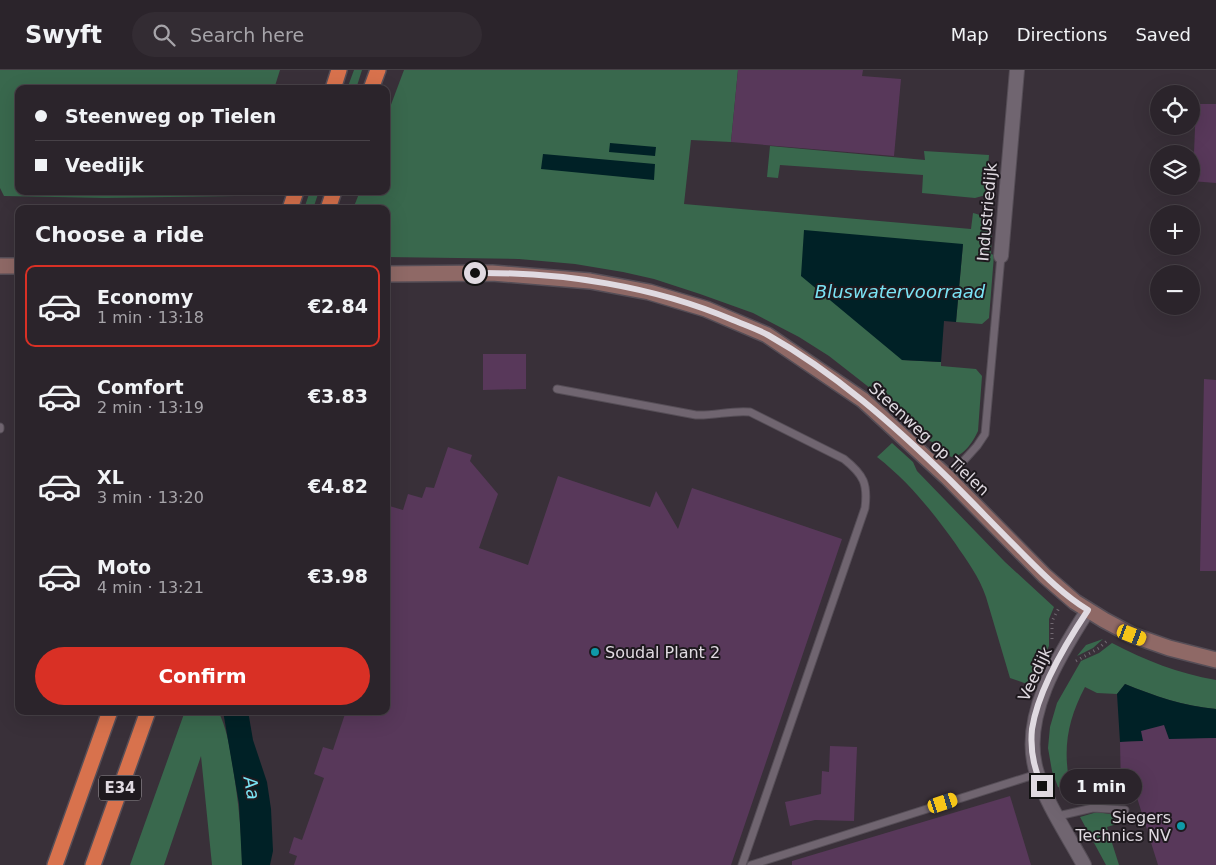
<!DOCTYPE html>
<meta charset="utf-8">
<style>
body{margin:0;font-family:"DejaVu Sans",sans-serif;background:#332c33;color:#f1f3f6;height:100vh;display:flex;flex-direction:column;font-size:19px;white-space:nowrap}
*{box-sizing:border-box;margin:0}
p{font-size:16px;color:#a6a4a9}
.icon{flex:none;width:28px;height:28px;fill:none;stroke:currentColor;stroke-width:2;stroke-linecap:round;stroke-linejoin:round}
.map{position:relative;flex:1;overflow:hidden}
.drawer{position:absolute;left:15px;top:135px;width:375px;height:510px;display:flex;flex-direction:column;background:#2b242b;border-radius:10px;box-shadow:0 5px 20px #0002,0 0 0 1px #474147}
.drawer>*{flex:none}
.hud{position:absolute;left:15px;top:15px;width:375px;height:110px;border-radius:10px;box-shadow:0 5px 20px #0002,0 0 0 1px #474147;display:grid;align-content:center;height:110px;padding:0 20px;background:#2b242b}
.buttons{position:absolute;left:1150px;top:15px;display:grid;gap:10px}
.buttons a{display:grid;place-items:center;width:50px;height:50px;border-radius:50%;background:#2b242b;box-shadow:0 5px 20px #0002,0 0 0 1px #474147;font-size:25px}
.end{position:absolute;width:22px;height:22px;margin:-11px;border:6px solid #e0dae1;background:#111;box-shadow:0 0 0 2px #111}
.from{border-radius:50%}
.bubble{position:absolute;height:35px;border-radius:18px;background:#2b242b;box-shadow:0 5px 20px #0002,0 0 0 1px #474147;font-size:16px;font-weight:800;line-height:35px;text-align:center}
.car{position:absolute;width:15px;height:30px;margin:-15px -8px;border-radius:6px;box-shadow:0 0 4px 1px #0007;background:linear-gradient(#f5c518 24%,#345 0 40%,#f5c518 0 76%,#345 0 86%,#f5c518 0)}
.hud b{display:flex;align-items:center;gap:18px;height:48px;font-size:19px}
.hud b+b{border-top:1px solid #474147}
.hud i{width:12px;height:12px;background:#f1f3f6}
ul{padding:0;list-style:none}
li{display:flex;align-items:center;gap:15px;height:82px;margin:0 10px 8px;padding:0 10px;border:2px solid transparent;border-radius:10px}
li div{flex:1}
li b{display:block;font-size:19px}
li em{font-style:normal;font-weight:800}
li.current{border-color:#d93025}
li>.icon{width:45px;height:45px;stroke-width:1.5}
h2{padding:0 20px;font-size:22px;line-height:60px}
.button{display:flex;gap:10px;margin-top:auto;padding:10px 20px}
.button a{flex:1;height:58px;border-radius:30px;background:#d93025;color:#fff;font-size:20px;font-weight:800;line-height:58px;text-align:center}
header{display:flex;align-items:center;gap:30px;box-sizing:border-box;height:70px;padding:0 25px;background:#2b242b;border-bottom:1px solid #474147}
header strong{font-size:24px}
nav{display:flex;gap:28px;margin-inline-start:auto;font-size:18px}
.search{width:350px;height:45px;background:#332c33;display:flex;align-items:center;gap:12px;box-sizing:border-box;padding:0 18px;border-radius:28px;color:#a6a4a9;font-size:19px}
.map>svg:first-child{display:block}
.green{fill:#39684d}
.water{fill:#002126}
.building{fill:#58385a}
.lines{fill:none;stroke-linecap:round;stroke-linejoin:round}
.lane-casing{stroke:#564e57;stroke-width:9}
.street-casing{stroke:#564e57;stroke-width:16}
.secondary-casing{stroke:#564e57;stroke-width:18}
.highway-casing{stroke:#564e57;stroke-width:18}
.path{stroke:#716971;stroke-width:3;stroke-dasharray:1 4;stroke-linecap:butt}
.lane{stroke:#706570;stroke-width:7}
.street{stroke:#706570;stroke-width:14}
.secondary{stroke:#8f6966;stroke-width:15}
.highway{stroke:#d8724d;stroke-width:15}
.route{stroke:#e0dae1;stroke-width:6}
.culture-dot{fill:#0f9aa8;stroke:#1e191e;stroke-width:2}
.labels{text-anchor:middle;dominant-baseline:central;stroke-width:4;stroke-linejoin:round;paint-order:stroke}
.shield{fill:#1e191e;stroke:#a6a0a6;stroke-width:1}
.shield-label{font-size:15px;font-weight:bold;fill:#e0dae1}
.street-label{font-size:16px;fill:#e0dae1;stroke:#1e191e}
.poi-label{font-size:16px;fill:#e0dae1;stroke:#1e191e;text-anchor:start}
.water-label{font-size:18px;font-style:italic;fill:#7be3f4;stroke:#1e191e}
</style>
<header>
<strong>Swyft</strong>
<div class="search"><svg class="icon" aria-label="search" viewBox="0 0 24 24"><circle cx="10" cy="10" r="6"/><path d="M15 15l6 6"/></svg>Search here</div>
<nav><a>Map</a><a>Directions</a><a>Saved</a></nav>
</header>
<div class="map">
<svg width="1216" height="795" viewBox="0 0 1216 795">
<rect width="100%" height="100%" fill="#393039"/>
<path class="green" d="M0,0H280L274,19H19V121H237L236,126L105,128L4,126L0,118Z
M354,0H362L356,19H347Z
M404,0H738L731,72L691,70L684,134L971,159L973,143C981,145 989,148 992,157L991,184L994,185L989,248L982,254L956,252L963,174L902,290L941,292V296L976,299L982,306L978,361C973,372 963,387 951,387L940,376L926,369L893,336L829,286L799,267L753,243L700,224L654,209L623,202L575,194L519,189L386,187V139H353L360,121H386V48Z
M770,76L925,90L924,81L989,85L986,125L975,128L922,123L923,105L780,95L778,108L767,107Z
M310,121H319L313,139H304Z
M892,373L913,392L917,401L1005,492L1054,537L1049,549V576L1031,613L1027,614L1010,608L986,527C979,506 967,491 955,473C932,441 909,412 877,387Z
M1103,569L1093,578L1077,586L1086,575Z
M1112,573C1147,591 1177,603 1216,610V639C1183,636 1155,626 1125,614L1117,624L1097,623L1085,617C1067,651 1062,681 1071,719L1083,717L1086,723L1081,731C1071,733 1068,726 1064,719L1058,717L1052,701L1048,678L1050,657L1057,633L1081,591L1099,583Z
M185,641H218C227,658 230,679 233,698C238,730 242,762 242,795H212L201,686L164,795H130Z
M1097,742L1116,745L1120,753L1107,757L1119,795H1106L1080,747Z"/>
<path class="water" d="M610,73L656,77L655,86L609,82Z
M543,84L655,94L654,110L541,99Z
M804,160L963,174L956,252L944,251L941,292L902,290L801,206Z
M1125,614C1155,626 1183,636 1216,639V668L1120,672L1117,624Z
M223,641H248L253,670L267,712L271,739L273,781L270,795H242L239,734Z"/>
<path class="building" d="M738,0H863L862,6L901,9L894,86L731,72Z
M1196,34H1216V113L1191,111V83H1194Z
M483,284H526V319L483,320Z
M1204,309L1216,310V501H1200Z
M448,377L472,385L470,391L498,424L479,478L528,495L558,406L650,437L656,421L678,459L692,418L842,469L731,795H294L297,786L289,783L294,767L302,770L324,708L314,704L323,677L333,680L346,641H386V435L403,440L408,424L422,428L426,417L434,418Z
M1164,655L1169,669L1216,668V795H1158L1134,718H1121L1120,672L1143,671L1141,661Z
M830,676L857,677L854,751L815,750L790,756L785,732L821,724L822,701L829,702Z
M1010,726L1031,795H792V791Z"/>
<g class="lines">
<g class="lane-casing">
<path id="lane" d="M557,319L696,345C714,346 732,340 750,342L844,389C864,405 868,414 865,438L742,795
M0,357V359
M958,397L977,376L985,364L1001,186
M1058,746L1093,738L1125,740
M751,795L1037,704"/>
</g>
<g class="street-casing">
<path id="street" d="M1001,186L1017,0
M1084,795C1069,767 1046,733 1037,703C1019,649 1059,585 1088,540"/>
</g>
<g class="secondary-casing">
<path id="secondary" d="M0,196H19
M386,204L492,203L590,211L649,222L706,239L767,265L863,330L947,407L1045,506L1075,532L1104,550L1132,565L1169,578L1216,590"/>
</g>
<g class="highway-casing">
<path id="highway" d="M333,19L339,0
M371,19L378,0
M290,139L296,121
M328,139L334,121
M55,795L110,641
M93,795L148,641"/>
</g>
<path class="path" d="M1052,569V551L1059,538
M1076,591L1099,578L1108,570"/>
<use href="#lane" class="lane"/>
<use href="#street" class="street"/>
<use href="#secondary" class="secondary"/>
<use href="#highway" class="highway"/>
</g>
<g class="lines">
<path class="route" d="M475,203C562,202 653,216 733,250C745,255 757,259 768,265C835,303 894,355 948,408C972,432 996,457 1020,481C1041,502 1062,524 1088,540C1066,573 1038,620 1032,659C1030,679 1034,699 1042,716"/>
</g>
<g class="culture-dot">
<circle cx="595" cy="582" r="5"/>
<circle cx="1181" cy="756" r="5"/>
</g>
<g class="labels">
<rect class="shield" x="99" y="705.5" width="42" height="25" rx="4"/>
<g class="shield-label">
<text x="120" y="718">E34</text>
</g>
<g class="street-label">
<text transform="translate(987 142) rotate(-85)">Industriedijk</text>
<text transform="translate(929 369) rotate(43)">Steenweg op Tielen</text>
<text transform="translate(1035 604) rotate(-65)">Veedijk</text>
</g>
<g class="poi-label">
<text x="605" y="582">Soudal Plant 2</text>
<text x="1171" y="747" text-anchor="end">Siegers<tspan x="1171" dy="18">Technics NV</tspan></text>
</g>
<g class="water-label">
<text x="900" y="221">Bluswatervoorraad</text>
<text transform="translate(252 718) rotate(79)">Aa</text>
</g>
</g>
</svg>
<div class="buttons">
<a><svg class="icon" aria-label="locate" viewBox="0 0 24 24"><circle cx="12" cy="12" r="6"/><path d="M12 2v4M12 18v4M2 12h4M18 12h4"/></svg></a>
<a><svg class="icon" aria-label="layers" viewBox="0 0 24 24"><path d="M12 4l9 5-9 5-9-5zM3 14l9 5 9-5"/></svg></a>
<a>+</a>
<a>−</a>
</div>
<i class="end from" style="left:475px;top:203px"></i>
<i class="end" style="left:1042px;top:716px"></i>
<div class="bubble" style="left:1060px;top:699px;width:82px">1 min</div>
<i class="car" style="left:1132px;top:565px;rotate:111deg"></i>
<i class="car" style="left:943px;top:733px;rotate:72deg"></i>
<div class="hud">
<b><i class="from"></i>Steenweg op Tielen</b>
<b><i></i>Veedijk</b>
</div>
<section class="drawer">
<h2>Choose a ride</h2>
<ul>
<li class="current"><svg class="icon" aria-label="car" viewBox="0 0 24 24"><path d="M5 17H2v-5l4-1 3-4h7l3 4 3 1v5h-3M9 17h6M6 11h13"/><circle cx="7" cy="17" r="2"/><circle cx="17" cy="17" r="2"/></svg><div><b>Economy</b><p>1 min · 13:18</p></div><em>€2.84</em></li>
<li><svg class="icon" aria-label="car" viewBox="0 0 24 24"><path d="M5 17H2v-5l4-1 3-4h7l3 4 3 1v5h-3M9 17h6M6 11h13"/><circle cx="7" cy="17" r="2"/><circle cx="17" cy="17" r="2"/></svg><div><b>Comfort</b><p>2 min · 13:19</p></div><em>€3.83</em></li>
<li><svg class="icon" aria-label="car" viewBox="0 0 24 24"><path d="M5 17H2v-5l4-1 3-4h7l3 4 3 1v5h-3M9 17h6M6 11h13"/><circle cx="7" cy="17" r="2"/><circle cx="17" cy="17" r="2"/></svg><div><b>XL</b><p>3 min · 13:20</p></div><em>€4.82</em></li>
<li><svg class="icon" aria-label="car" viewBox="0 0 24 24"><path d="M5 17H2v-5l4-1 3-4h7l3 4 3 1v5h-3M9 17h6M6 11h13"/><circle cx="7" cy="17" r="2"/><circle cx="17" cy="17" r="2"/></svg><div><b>Moto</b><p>4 min · 13:21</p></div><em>€3.98</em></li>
</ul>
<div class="button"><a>Confirm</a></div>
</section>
</div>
